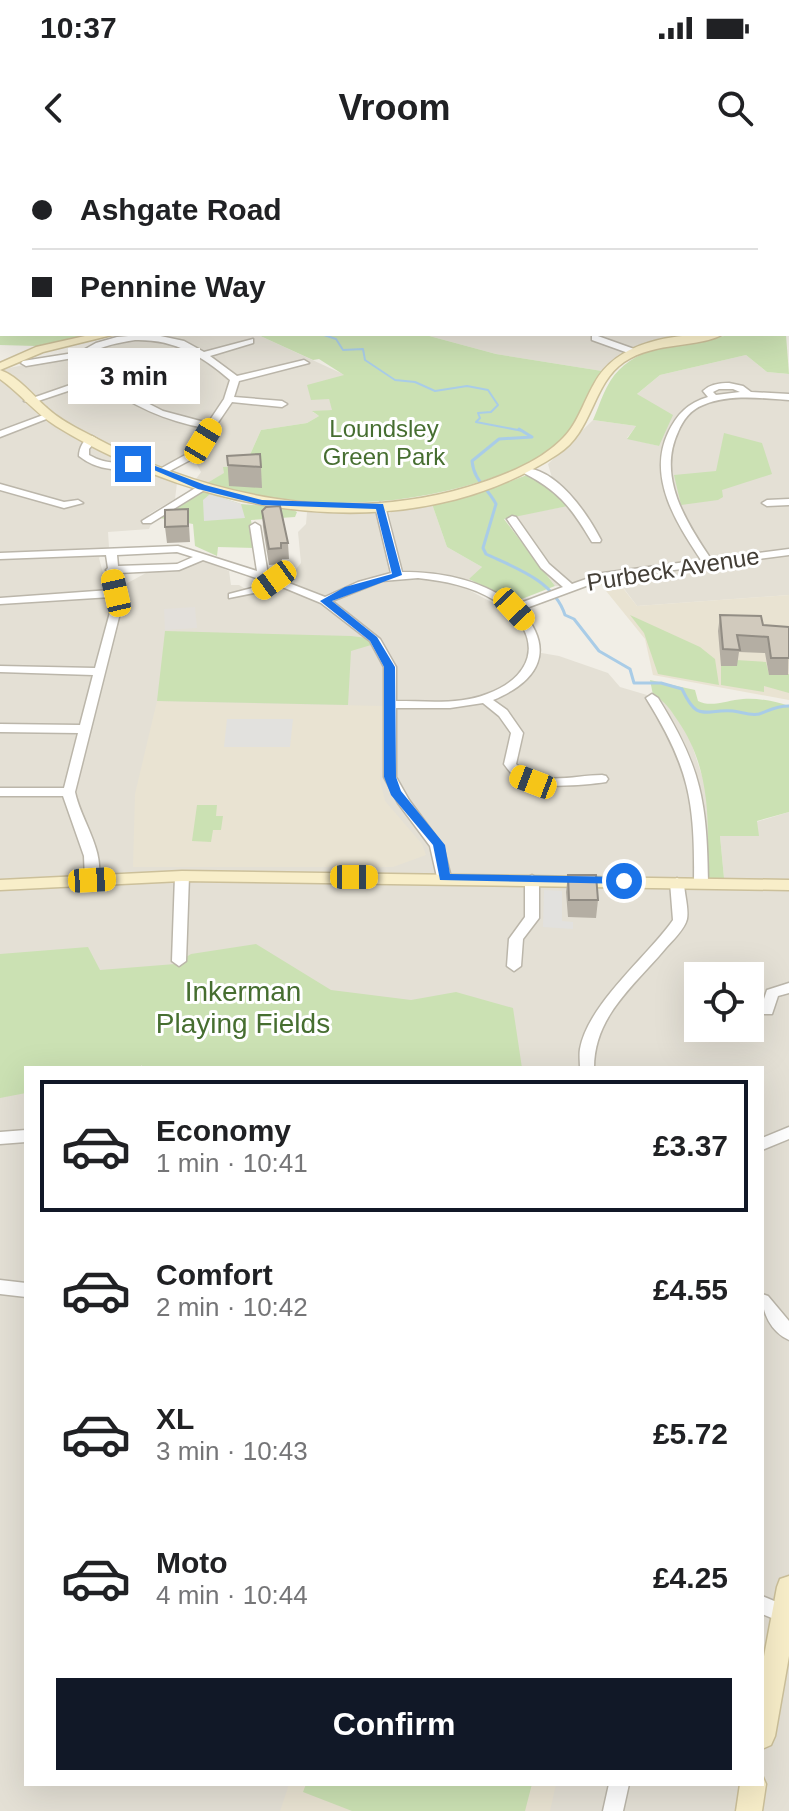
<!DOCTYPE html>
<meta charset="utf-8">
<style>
body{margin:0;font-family:Arial,sans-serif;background:#f2f2f2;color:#202124;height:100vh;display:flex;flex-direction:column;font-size:30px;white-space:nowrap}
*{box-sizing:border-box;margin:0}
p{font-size:26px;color:#757577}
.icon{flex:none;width:44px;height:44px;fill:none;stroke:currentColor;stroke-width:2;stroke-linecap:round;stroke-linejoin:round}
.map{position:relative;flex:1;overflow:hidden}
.drawer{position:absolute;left:24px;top:906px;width:740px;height:720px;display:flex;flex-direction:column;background:#fff;border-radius:0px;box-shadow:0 8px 32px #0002}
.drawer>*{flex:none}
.banner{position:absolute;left:0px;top:0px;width:790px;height:176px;box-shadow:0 8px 32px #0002;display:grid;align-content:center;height:176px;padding:0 32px;background:#fff}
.buttons{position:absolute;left:684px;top:802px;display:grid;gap:16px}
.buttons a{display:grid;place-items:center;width:80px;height:80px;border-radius:0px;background:#fff;box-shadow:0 8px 32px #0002;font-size:40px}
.end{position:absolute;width:36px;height:36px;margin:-18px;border:10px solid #1a73e8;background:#fff;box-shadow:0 0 0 4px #fff}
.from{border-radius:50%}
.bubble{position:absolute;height:56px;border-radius:0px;background:#fff;box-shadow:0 8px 32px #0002;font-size:26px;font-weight:700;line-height:56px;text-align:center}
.car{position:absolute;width:24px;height:48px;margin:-24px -12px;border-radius:10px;box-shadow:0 0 6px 2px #0007;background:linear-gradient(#f5c518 24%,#345 0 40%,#f5c518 0 76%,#345 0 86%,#f5c518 0)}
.banner b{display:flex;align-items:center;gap:28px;height:76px;font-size:30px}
.banner b+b{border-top:2px solid #e0e0e0}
.banner i{width:20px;height:20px;background:#202124}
ul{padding:14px 0 0;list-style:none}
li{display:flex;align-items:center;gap:24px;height:132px;margin:0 16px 12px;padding:0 16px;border:4px solid transparent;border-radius:0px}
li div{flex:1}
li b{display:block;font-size:30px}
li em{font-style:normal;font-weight:700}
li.active{border-color:#111827}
li>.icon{width:72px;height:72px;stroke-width:1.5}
.cta{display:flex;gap:16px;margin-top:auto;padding:16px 32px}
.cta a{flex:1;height:92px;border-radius:0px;background:#111827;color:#fff;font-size:32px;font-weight:700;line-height:92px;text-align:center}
.status{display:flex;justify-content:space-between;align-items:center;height:56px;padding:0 40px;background:#fff;direction:ltr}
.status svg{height:22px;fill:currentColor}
header{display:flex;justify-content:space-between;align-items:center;height:104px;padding:0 32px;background:#fff;font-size:36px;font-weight:700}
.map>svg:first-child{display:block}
.residential{fill:#e4e0d5;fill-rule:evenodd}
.industrial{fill:#e3e0db}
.education{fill:#e9e3d2}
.green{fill:#cbe1b3}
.parking{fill:#e2e1de}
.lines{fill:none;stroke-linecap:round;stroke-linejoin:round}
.stream-far1{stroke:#a9cce7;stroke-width:2}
.stream{stroke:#a9cce7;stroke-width:3}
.street-casing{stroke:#bbb6aa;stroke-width:3}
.secondary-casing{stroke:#ccc09a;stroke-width:3}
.street{fill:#fff;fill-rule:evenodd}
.secondary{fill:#f8eec9;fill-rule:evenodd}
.wall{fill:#b4aea3}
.building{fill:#d1cabd;stroke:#928d84;stroke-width:2}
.route{fill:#1a73e8}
.labels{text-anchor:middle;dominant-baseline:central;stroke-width:6;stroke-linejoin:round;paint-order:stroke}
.far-park-label{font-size:24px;fill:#466e30;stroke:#fff}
.far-street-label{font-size:24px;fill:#433e36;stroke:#fff}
.park-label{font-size:28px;fill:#466e30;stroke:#fff}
</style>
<div class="status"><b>10:37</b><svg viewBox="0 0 49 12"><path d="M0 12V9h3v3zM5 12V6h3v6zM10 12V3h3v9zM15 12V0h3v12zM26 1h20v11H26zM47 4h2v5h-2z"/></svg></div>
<header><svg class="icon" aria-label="back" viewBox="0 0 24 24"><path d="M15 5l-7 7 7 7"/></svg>Vroom<svg class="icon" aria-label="search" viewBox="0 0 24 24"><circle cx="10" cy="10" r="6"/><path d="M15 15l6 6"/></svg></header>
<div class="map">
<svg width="789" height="1651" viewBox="0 0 789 1651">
<rect width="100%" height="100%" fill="#f1eee6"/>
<path class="residential" d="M256,174L345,215L329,239L333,250L313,252L319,256L307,263L261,270L245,306L224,308L225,313L207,323L196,319L201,312L195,301L184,296L153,310L177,323L175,339L149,354L145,360L152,362L149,369L108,372L109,387L99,398L107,428L122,426L146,413L177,410L202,400L229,411L231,425H239L257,436L287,420L301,403L298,372L306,364L307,352L375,349L387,396L398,395L389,354L394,349L432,344L447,387L482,407L465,428L512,453L528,475L530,491L559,496L608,513L620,527L664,540L689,576L708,634V718H724L720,676H758L756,662L789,652V1651H0V210L80,193L96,183L131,175ZM698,816H750V868H698ZM26,908H762V1624H26Z
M422,174H701L626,192L602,211L496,194Z
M746,195L767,212L789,214V435L637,446L613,414L568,426H555L504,358L578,344L552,318L548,304L593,260L636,266L627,278L659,286L636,235L660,215Z"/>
<path class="industrial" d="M195,447L197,468L165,470L164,449Z"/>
<path class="education" d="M615,418L637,446L789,435V540L653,515L645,479L598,421Z
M157,541L383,546L380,621L385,641L422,684L426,695L393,707H133L135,634Z
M289,1624H556L550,1651H280Z"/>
<path class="green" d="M0,153L2,174H94L36,186L0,185Z
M256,174H422L496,194L602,211C586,238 575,271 549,291C529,306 505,313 482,321C392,350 298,349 207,323L224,313L223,307L245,306L261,270L307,263L319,256L312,251L332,250L329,239L311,240L307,225L344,215L319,199L313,200Z
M731,175H786L789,214L767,212L746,195L660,215L637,234L673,255L659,286L627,279L636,266L593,260C600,244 606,222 619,210C645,183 696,181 731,175Z
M724,273L762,283L772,314L722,330L723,337L718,340L681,345L674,315L716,311Z
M527,315L548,324L568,346L504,359L555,426L514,442L469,419L482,407L447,387L432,344L488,330Z
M204,332L241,344L290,348L297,352L295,357L251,360L255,388L218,387L217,396L195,386L193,364L160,358L196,333Z
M630,455L700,487L715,499L719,525L658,514L644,473Z
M165,471L351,476L367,478L371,485L351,491L348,545L157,541Z
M736,500L766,502L769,514H789V533L764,526V532L721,525V506H737Z
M650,520L695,530L698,541C711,548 728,540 743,539C759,538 774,541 789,546V652L757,661L759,676H720L724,718H707C709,662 711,609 678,561C670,549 665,541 653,535Z
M197,645H217L216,656H223L221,670H213L211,682L192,681Z
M256,784L331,830L411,840L456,832L513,848L522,908H145L141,905V908H26V933L0,938V794L88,787L100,810L175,804L191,794Z
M306,1624H532L525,1651H352L303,1632Z"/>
<path class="parking" d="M210,334L241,344L245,358L204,361L203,340Z
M227,559H293L290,587H224Z
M544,730L562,731V761L573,762V769L543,767Z"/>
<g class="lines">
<path class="stream-far1" d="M321,174L336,179L343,190L363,189L365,200L395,220L415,222L435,231L467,226L488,230L498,245L491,252L478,253L480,258L476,262L523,271"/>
<path class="stream" d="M519,269L532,277L499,279L472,301C474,321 487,327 496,344L483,388L486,394C516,408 554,421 565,455L574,459L599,491L630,509L634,523H661L682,529C698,563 703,549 733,551C741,552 751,556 759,554C770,550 776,546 789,546"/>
<g class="street-casing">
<path id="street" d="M294,0H302L293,2Z
M408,0H420L421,1L411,2Z
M445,0H454L456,2H447Z
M788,110H789V114H788Z
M0,112H2V117H0Z
M2,135V142L0,143V136Z
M151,174L184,181L204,192L253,179V183L210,196L237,216L304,200L309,203L239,221L234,237L282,241L287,244L282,247L232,242L194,298L162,315L158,314V310L187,294L205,268C165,261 131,245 98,221L32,243L24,241L93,217L82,208L79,197L26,206L21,203L23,201L80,192L96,183L117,177ZM135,180C174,179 201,195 230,220L224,239L208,263L163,251L122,230L157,219V215L116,226L89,205L88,195C102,185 118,183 135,180Z
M595,175L637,190L638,192L631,194L592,180V176Z
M729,223L743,226L751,232L789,234V240C761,238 729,234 703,245C690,250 683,260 678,272C657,317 686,362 711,399L789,389V395L605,419L521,450C556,490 539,521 493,540L507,550L523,573L516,604C537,628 574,615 602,615L606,616L608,619L606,622C585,625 543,629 523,621C514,618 509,611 504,604L511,573L499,556L483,543L450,548H396V617L409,640L443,686L451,717L449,720L444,721L437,717L430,686L398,643L384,617V507L370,481L321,443L275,424L264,431L229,438V434L256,427L265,421L203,400L179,410L119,413L122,445L75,632C81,661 107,693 97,723H87L85,720L84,696L63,636H0V628H64L78,573L0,572V564L80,565L93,515L0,512V506L95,508L112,445L111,437L0,444V438L110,430L108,412L106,410L108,408L106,395L0,399V393L178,386L257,411L250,366L255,363L260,366L268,415L325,437L358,422L391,413L375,346L380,343L385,346L402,412C443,412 482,420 515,445L563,427L541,408L507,359L512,356L516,357L549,404L572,424L603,413L701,400C677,364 647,318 668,273C677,254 688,243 708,237L703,231C710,224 720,223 729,223ZM719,229H733L740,232L716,235L713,232ZM177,392L193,397L177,404L118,406L117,395ZM418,418C445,421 471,426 494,440C542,469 541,514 487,534C459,545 426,541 396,541V507L380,479L332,441L382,421Z
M46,254L54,256L0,277V271Z
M92,276L97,279L89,289V295C107,305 120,304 140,298L145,301C124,314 98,311 79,296C79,288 84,278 92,276Z
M522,308C556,307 587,353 601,380L600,382H592C571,347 559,331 522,312Z
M0,324L64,342L78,340L83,343L64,348L0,330Z
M202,324L207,327L206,329L151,363H143L142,361Z
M789,339V345L767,346L762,343L767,340Z
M652,534L658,538C701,607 707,641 708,722L706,725H696L694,722C695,641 689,607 646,538Z
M182,712L189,716L186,801L179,806L172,801L175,716Z
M532,715L539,719V758L523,779L521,806L514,811L507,806L509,779L525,757V719Z
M677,718L684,722C684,733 689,748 687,759C685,769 672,781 665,789C634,826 594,856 594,908H580C580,902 579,895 580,889C588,844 647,797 673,760L670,722Z
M789,823V833L778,836L772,854H762L760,851L767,830Z
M789,967V979L762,990V978Z
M26,970V982L0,984V972Z
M0,1120L26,1123V1137L0,1134Z
M762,1134L768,1136L789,1161V1180C771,1172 762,1153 762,1134Z
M762,1436L789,1447V1461L784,1463L762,1454Z
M609,1624H629L623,1651H603Z"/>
</g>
<g class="secondary-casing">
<path id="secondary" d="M788,147H789V153H788Z
M788,162H789V170H788Z
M94,174H116L43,192L0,210C19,217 32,235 47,248C59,259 74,267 88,274C205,337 339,365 468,327C500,317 536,304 560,281C577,266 583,243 594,224C618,179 677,174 723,174C701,188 655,181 624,202C592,224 593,272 558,294C408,393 201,355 56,266C35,253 20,233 0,219V203L36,187Z
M182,711L789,720V730L182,721L0,730V720Z
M789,1416V1496L775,1576L771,1585L762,1589V1507L777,1427L780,1419Z
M762,1615L766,1624L762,1651H736L740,1624H762Z"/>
</g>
<use href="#street" class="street"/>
<use href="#secondary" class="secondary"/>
</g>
<path class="wall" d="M227,296L261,307L262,328L229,326Z
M188,349L190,382L167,383L165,367Z
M262,351L288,383L289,399H282V404L269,405L263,367Z
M720,455L763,465L789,467L788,515H769L765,493L739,492L737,506H721L718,471Z
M568,715L598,740L596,758L568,757L566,732Z"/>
<path class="building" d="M260,294L261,307L228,305L227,296Z
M280,346L288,383H281V388L269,389L262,351L266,347Z
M188,349V366L165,367V350Z
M720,455L761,456L763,465L789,467V498H771L768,477L737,475L740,490L723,489Z
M568,715H596L598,740H569Z"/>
<path class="route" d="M137,299L205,325L262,340L383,344L402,415L332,441L377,477L395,507L396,617L401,631L445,685L450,714L624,717L631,721L629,724L440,720L433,685L391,635L384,617V507L370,481L320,441L345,427L392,414L376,349L262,345L198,329L140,304L130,306V302Z"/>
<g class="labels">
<g class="far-park-label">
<text x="384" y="268">Loundsley<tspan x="384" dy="28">Green Park</tspan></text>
</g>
<g class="far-street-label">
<text transform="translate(673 409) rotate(-9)">Purbeck Avenue</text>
</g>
<g class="park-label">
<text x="243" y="831">Inkerman<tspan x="243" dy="32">Playing Fields</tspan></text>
</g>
</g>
</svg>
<div class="buttons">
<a><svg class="icon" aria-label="locate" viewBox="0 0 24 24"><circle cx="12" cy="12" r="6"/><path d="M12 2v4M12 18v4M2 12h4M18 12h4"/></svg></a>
</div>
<i class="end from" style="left:624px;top:721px"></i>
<i class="end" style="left:133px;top:304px"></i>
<div class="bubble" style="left:68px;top:188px;width:132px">3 min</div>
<i class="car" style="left:203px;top:281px;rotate:31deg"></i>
<i class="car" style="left:274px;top:420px;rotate:234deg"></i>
<i class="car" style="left:116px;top:433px;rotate:347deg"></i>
<i class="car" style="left:514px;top:449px;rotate:137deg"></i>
<i class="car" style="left:533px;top:622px;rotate:291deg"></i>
<i class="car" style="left:354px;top:717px;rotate:90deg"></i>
<i class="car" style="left:92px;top:720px;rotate:87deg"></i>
<div class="banner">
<b><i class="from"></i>Ashgate Road</b>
<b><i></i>Pennine Way</b>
</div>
<section class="drawer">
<ul>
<li class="active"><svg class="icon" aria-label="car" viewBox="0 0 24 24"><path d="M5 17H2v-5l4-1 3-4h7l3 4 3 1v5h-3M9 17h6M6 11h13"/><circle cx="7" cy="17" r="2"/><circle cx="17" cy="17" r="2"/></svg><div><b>Economy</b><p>1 min · 10:41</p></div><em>£3.37</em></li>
<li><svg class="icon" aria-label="car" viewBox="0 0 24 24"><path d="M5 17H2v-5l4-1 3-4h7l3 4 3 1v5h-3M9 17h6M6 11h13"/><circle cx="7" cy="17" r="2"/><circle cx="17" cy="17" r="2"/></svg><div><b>Comfort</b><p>2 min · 10:42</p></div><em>£4.55</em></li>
<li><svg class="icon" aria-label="car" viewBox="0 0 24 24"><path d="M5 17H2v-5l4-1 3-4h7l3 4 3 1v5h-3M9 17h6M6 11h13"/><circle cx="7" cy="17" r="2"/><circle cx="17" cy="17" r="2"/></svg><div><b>XL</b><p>3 min · 10:43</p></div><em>£5.72</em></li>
<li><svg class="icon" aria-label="car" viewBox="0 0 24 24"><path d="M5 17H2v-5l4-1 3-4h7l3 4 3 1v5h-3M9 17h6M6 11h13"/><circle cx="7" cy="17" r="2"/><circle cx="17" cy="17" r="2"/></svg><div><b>Moto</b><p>4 min · 10:44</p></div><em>£4.25</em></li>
</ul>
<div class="cta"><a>Confirm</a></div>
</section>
</div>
